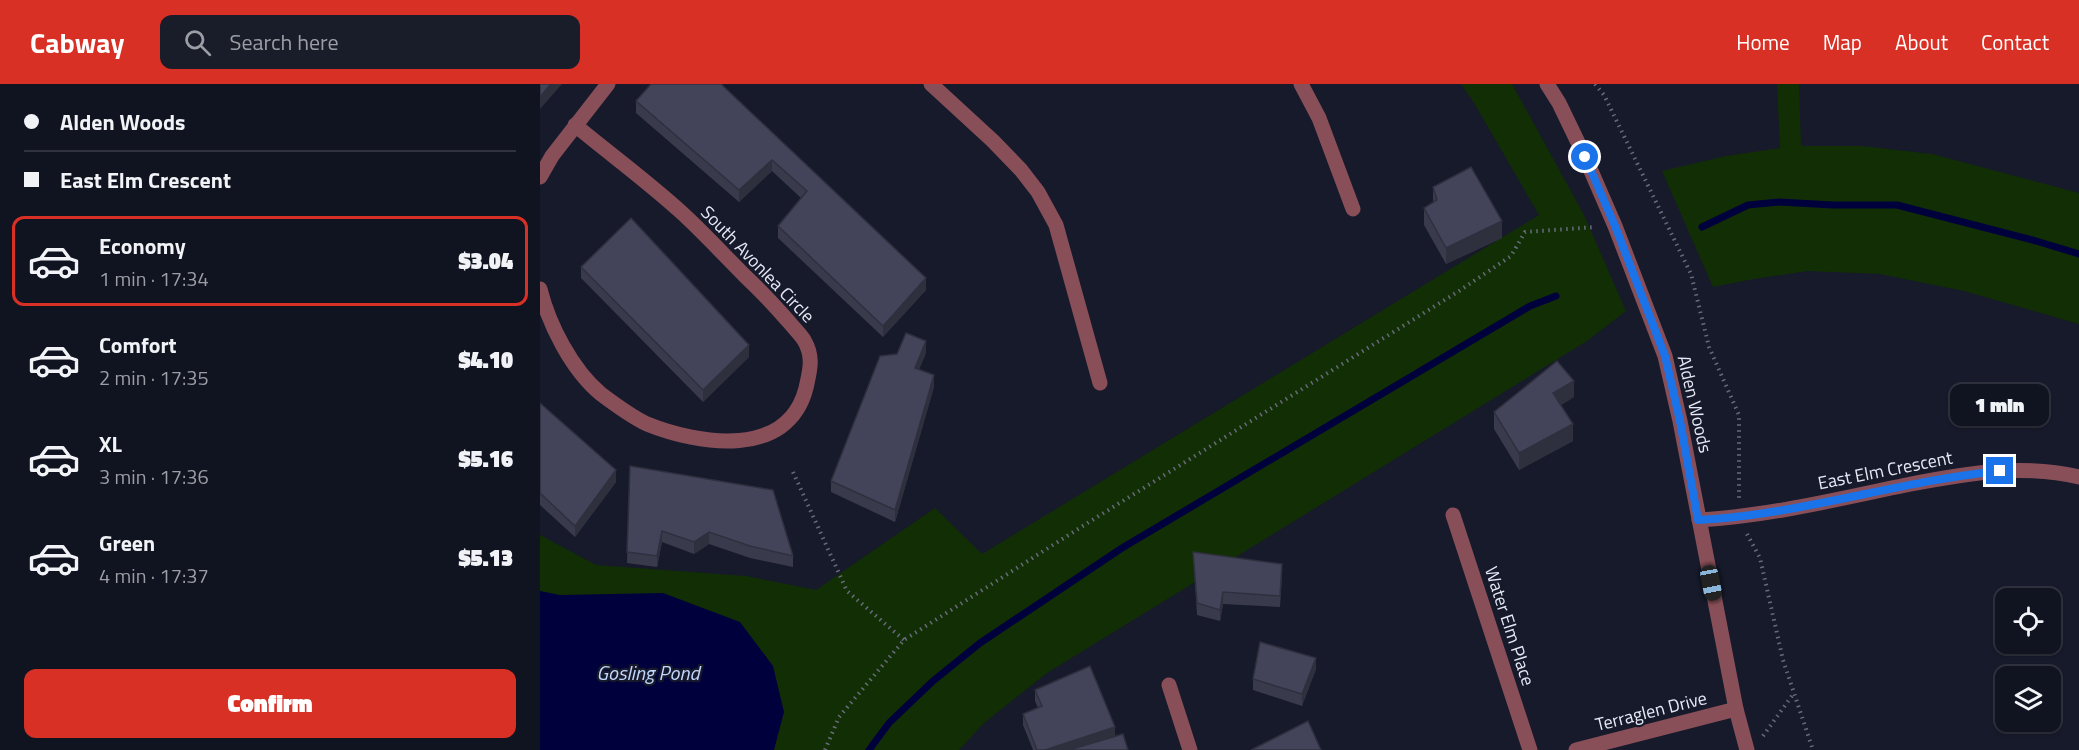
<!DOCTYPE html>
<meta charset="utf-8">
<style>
body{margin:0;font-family:"Titillium Web",sans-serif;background:#191d29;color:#f1f3f6;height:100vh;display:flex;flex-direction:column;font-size:22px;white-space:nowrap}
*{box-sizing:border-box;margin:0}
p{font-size:20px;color:#9c9ea5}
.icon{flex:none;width:33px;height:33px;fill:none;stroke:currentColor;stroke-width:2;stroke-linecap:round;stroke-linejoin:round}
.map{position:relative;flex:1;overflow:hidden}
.panel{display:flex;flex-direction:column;background:#101420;width:540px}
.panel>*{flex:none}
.banner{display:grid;align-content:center;height:132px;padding:0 24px;background:#101420}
.fabs{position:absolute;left:1455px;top:504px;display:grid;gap:12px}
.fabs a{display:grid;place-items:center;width:66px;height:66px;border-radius:12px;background:#101420;box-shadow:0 2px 4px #0004,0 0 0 2px #30333e;font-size:30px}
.end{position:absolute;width:27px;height:27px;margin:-14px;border:8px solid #1a73e8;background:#fff;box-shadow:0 0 0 3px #fff}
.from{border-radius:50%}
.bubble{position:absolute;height:42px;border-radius:12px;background:#101420;box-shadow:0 2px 4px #0004,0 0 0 2px #30333e;font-size:20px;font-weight:800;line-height:42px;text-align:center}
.car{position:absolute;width:18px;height:36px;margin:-18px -9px;border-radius:8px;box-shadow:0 0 4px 2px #0007;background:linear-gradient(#222 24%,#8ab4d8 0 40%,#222 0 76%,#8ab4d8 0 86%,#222 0)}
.banner b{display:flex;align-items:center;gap:21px;height:57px;font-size:22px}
.banner b+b{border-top:2px solid #30333e}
.banner i{width:15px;height:15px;background:#f1f3f6}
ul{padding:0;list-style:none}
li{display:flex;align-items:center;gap:18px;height:90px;margin:0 12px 9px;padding:0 12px;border:3px solid transparent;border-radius:12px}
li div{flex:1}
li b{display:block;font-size:22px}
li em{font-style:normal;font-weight:800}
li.on{border-color:#d93025}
li>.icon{width:54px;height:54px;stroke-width:1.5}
.button{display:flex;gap:12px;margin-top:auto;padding:12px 24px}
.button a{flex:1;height:69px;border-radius:12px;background:#d93025;color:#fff;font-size:24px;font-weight:800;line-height:69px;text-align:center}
header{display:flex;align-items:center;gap:36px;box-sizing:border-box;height:84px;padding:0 30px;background:#d93025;color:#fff}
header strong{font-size:28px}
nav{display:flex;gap:33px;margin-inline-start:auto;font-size:21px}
.search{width:420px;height:54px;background:#191d29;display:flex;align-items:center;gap:15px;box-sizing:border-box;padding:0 21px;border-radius:12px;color:#9c9ea5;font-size:22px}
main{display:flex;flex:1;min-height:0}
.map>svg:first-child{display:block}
.green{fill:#122e05}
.water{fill:#00003c}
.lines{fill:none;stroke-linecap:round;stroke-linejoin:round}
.stream{stroke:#00003c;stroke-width:7}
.path{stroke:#676b7a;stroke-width:4;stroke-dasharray:1.5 4.5;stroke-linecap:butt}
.minor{stroke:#894f58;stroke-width:15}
.tertiary{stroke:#894f58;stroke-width:15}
.wall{fill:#3a3a4d}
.shaded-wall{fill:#2f303e}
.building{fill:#434459;stroke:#2f303e;stroke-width:1.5}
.route{stroke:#1a73e8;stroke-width:8}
.labels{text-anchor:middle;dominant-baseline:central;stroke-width:4.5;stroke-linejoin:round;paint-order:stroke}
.street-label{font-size:18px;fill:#e7eaf6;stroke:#161a2b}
.water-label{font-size:20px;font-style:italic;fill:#c3d8fe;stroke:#161a2b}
</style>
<header>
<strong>Cabway</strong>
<div class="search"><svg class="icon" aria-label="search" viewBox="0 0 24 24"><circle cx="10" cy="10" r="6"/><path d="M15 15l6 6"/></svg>Search here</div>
<nav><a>Home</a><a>Map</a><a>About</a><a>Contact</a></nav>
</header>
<main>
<section class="panel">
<div class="banner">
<b><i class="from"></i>Alden Woods</b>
<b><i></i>East Elm Crescent</b>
</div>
<ul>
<li class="on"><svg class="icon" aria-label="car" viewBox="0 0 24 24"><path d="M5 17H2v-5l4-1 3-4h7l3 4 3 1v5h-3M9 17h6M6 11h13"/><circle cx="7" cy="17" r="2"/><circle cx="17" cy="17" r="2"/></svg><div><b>Economy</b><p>1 min · 17:34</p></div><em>$3.04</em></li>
<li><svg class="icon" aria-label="car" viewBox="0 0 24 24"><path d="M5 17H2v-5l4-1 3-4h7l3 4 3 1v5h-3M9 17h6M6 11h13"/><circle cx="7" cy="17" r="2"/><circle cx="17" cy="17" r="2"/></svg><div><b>Comfort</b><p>2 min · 17:35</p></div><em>$4.10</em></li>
<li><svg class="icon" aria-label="car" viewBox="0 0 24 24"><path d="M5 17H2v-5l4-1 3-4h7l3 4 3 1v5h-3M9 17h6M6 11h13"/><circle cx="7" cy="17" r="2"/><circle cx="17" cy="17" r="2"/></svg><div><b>XL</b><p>3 min · 17:36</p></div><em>$5.16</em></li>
<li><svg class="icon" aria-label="car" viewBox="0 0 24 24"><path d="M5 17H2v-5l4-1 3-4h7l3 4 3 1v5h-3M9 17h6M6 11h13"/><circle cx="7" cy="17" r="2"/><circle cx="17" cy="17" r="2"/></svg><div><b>Green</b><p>4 min · 17:37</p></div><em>$5.13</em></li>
</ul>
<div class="button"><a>Confirm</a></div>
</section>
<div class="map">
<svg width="1539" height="666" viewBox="0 0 1539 666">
<rect width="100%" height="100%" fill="#161a2b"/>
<path class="green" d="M921,0H972L1044,131L1086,227L1047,257L507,589L444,639L419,666H0V451L56,481L206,492L276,506L395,424L442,470L999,131L934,19Z
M1237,0H1259L1261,62H1322L1392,70L1539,109V240L1424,207L1340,190L1267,187L1208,196L1173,203L1122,87L1186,72L1240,64Z"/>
<path class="water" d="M0,507L20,511L123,509L200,538L233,582L244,628L234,666H0Z"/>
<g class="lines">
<path class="stream" d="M1162,143L1208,121L1239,118L1293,121H1357L1496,157L1539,170
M329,666L349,639L393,597L440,559L582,464L990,222L1016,212"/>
<path class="path" d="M1055,0L1064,11L1151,190L1169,263L1199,331V414
M253,388L307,507L364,556
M1207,450L1220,474L1243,576L1273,666
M1223,652L1254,609
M285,666L299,633L364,556L538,445L919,207L971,172L985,148L1056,143"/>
<path class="minor" d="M391,0L453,57L481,86L498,108L516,141L560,299
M761,0L779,34L813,125
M0,93L12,72L68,0
M0,205C9,241 32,286 61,310C73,319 94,334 107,340C159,361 248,375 266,304C270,286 274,273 264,256C260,250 254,244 249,238C235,222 221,207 205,192C184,171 163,148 141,128C107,97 70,70 35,41
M913,431L990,666
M1159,436C1229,432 1298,415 1366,401C1424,390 1481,379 1539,393
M629,601L650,666
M1036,666L1196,625"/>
<path class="tertiary" d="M1007,0L1019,19L1045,73L1075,142L1125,272L1140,337L1196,625L1207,666"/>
</g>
<path class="wall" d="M181,0L386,206L343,253L238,154V142L261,114L232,87L199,118L96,29V17Z
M893,103L962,154L906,180L884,141V124L893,118Z
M41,183L209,273L163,318L41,194Z
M386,269L379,285L394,303L355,438L291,408V397Z
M1034,313L1021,321L1033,357L979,386L954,345V328Z
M0,319L76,398L35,453L0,421Z
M90,382L253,472V483L210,474L169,460L154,470L122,458L117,483L87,479Z
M653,468L742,492L740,523L683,520L680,537L657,531Z
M776,585L762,622L713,606V595Z
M495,606L575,652L588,666H493L483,641V630L498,624L495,617Z"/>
<path class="shaded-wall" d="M11,0H22L0,25V13Z
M232,76V87L199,118V106Z
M962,137V154L906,180V164Z
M386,194V206L343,253V242Z
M386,257V269L375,295V284Z
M209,261V273L163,318V306Z
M394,291V303L355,438V426Z
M1034,297V313L1013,326V309Z
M1033,340V357L979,386V369Z
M76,386V398L35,453V442Z
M122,447V458L117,483V472Z
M169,448V460L154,470V458Z
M683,508V520L680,537V526Z
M776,574V585L762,622V610Z
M575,643V654L540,666H505Z"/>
<path class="building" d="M0,0H11L0,13Z
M111,0H181L386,194L343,242L238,142L267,107L232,76L199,106L96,17Z
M931,83L962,137L906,164L884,124L897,116L893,103Z
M91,134L209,261L163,306L41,183Z
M366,249L386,257L375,284L394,291L355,426L291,397L340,272L357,270Z
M1017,277L1034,297L1013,309L1033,340L979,369L954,328Z
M0,319L76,386L35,442L0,409Z
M90,382L233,406L253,472L210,462L169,448L154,458L122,447L117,472L87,468Z
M653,468L742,480L740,512L683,508L680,526L657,519Z
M720,558L776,574L762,610L713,595Z
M550,582L575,643L505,666H497L483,630L502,622L495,606Z
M768,637L781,666H711Z
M583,650L588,666H529Z"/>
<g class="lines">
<path class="route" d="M1045,73L1075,142L1125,272L1140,337L1158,436C1260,431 1358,397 1460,387"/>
</g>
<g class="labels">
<g class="street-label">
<text transform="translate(218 180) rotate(46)">South Avonlea Circle</text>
<text transform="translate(1155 320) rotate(77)">Alden Woods</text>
<text transform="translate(1345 386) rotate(-11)">East Elm Crescent</text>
<text transform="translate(970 542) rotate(72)">Water Elm Place</text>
<text transform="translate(1111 627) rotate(-14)">Terraglen Drive</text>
</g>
<g class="water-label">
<text x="108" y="588">Gosling Pond</text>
</g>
</g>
</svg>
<div class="fabs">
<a><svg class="icon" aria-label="locate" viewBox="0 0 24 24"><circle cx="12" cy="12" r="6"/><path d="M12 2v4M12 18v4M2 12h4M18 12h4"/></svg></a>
<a><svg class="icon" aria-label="layers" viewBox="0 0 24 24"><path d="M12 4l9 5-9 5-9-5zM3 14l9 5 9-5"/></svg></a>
</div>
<i class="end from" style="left:1045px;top:73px"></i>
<i class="end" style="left:1460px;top:387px"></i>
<div class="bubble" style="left:1410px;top:300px;width:99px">1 min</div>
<i class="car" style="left:1171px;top:499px;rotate:169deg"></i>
</div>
</main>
